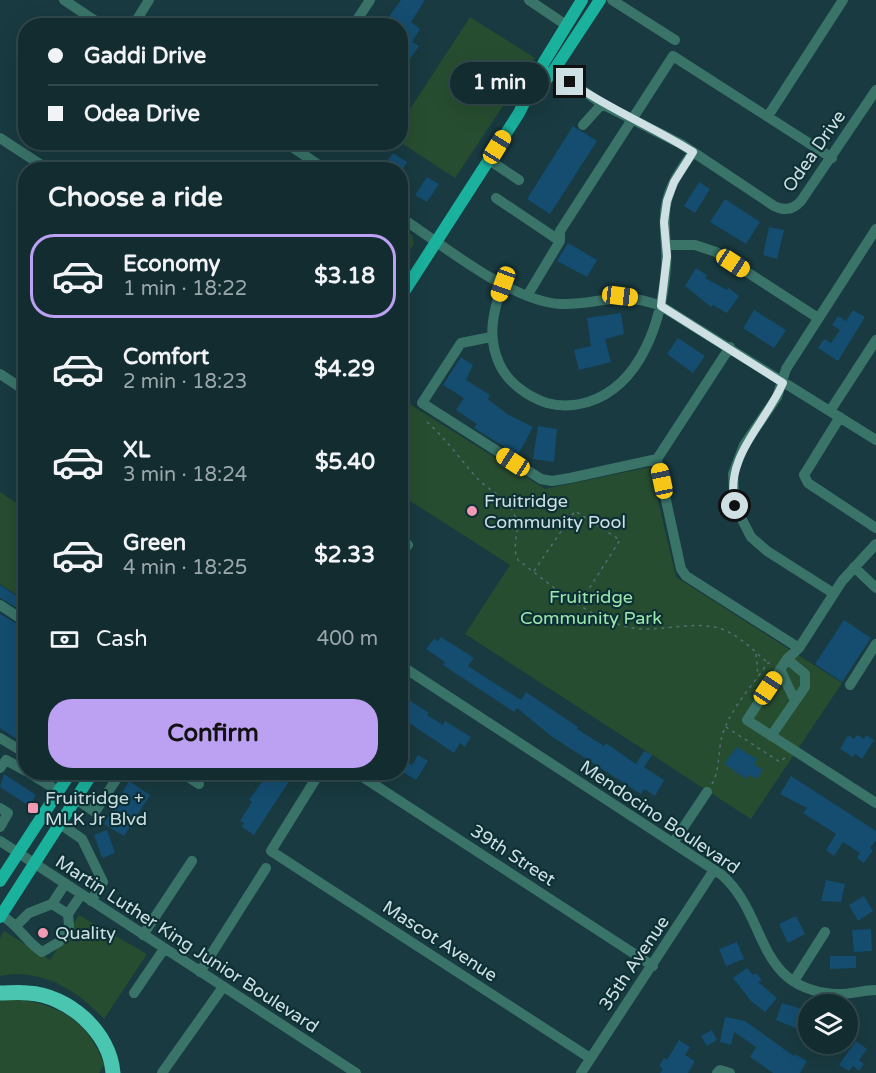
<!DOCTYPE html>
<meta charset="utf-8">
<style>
body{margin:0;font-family:"Varela Round",sans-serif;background:#1f383c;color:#f1f3f6;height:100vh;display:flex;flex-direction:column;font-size:22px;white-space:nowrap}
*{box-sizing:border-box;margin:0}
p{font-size:20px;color:#9ca7ab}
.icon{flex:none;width:33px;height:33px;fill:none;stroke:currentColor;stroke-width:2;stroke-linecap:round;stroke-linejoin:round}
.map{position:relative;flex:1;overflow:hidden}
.sheet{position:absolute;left:18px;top:162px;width:390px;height:618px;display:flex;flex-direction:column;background:#122c30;border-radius:24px;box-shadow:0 6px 24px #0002,0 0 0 2px #31484c}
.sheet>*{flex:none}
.banner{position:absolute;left:18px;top:18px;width:390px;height:132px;border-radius:24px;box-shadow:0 6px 24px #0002,0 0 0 2px #31484c;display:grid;align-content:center;height:132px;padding:0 30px;background:#122c30}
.tools{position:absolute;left:798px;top:994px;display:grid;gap:12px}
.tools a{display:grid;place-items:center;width:60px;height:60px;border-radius:50%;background:#122c30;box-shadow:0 6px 24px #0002,0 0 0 2px #31484c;font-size:30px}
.end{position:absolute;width:27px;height:27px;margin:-14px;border:8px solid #cee0e4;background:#111;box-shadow:0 0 0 3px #111}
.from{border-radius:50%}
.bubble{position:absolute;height:42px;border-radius:21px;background:#122c30;box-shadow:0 6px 24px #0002,0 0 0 2px #31484c;font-size:20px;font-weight:800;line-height:42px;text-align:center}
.car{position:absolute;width:18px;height:36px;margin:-18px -9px;border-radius:8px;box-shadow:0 0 4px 2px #0007;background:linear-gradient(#f5c518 24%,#345 0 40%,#f5c518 0 76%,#345 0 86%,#f5c518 0)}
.banner b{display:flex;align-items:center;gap:21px;height:57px;font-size:22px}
.banner b+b{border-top:2px solid #31484c}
.banner i{width:15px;height:15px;background:#f1f3f6}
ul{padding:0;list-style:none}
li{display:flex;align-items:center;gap:18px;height:84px;margin:0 12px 9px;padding:0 18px;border:3px solid transparent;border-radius:24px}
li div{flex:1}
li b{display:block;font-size:22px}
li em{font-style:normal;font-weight:800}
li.current{border-color:#bca0f2}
li>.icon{width:54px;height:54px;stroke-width:1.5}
h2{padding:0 30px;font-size:27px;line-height:72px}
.pay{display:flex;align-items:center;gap:15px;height:66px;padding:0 30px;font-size:22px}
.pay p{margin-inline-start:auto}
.primary-button{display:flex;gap:12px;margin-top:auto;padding:12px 30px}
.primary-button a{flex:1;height:69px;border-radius:24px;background:#bca0f2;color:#111;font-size:24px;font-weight:800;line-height:69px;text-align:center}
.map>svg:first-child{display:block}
.green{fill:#274d30}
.building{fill:#144d70}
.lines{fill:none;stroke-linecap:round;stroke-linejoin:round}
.path{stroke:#526e74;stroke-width:1.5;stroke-dasharray:3 4.5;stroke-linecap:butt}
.minor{stroke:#3a7469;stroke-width:10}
.major{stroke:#1ab19d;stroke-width:12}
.highway{stroke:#49c5b0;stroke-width:15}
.route{stroke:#cee0e4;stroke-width:8}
.poi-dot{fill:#f19ab3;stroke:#0d3035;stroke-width:2}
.labels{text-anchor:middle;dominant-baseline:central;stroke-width:4.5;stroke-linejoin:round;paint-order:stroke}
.street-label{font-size:18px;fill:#cee0e4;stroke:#0d3035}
.poi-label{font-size:18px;fill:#cee0e4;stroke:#0d3035;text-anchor:start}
.park-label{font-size:18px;fill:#9ce7ab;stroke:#0d3035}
</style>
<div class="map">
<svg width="876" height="1073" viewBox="0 0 876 1073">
<rect width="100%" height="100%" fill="#183a40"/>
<path class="green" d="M470,17L535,58L455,178L400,142L401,123Z
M401,228L412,235L414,244L401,264Z
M400,398L545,489L650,467L676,577L842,683L751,819L465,634L510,565L401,495Z
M0,492L25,509V600L0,584Z
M79,915L147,954L104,1019C77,990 41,968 0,976V938L4,931L50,960Z
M16,999C60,1005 89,1021 104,1065L99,1073H0V1001Z"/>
<path class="building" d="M401,0H425L411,22L420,29L412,42L419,46L407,63L400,59V26H382Z
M573,126L597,141L550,214L527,199Z
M393,153L407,162L402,170H381Z
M427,177L439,184L427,202L415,195Z
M699,182L710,189L695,213L684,206Z
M725,199L760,222L746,244L710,222Z
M769,227L784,230L777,259L763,255Z
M568,243L597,260L587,277L557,261Z
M696,268L707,275L705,278L727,290L729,288L739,296L727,313L713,305L711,307L685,286Z
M754,310L786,330L774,348L743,328Z
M853,310L865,317L838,361L818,348L824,339L831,343L840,330L832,325L838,316L846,321Z
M621,313L624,334L605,339L611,362L579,370L574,350L591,346L587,318Z
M678,338L705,356L693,373L667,354Z
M461,357L473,365L466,380L490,395L488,399L507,414L533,427L518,455L474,428L477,424L456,410L464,398L443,385Z
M538,426L557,429L554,462L533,459Z
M0,585L26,602V613L0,598Z
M0,614L26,629V735L18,740L0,728Z
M844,620L871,638L842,682L815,664Z
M441,637L474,658L468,666L521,700L526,692L578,727L577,729L604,746L606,743L636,764L644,751L652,755L644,767L664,780L655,796L644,789L641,794L551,736L517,708L514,712L443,665L445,662L426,649L434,639L438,641Z
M400,694L429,713L427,715L443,725L445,721L471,737L465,747L460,743L454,753L400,717Z
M848,735L854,739L857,735L864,739L866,735L874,740L862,759L855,754L853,757L840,749Z
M737,747L757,759L754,764L763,770L757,779L749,775L746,779L724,764Z
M418,755L428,761L416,780L401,771L407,762L412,765Z
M269,772H282L291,778L254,835L242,827L244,823L240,821L252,802L249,800Z
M4,774L36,795L29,806L0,787Z
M791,776L876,831V840L870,848L873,850L864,863L857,858L860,853L843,842L834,856L826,850L836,834L803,813L807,808L780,794Z
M129,781L150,795L124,836L104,824Z
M107,830L115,853L102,858L94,835Z
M826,880L845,884L841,902L821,901Z
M864,896L873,911L858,921L849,905Z
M796,916L805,934L788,943L779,924Z
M871,929L872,951L854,952L852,930Z
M737,942L744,959L726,966L719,949Z
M830,956H856V968L830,969Z
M747,968L753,975L756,973L762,980L758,982L777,998L765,1012L751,1001L733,978Z
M782,1003L808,1011V1033L776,1020Z
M725,1017L745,1021L794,1056L795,1054L807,1061L800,1073H773L750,1057L756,1047L734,1032L731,1045L720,1042Z
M712,1030L717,1040L707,1046L701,1036Z
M679,1040L690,1047L685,1055L695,1061L688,1073H660L663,1069L659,1066L664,1058L667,1060Z
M856,1041L867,1049L859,1060L864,1064L859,1071L853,1066L849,1071L839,1065Z"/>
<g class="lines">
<path class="path" d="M427,422C446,439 460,459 477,478C490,492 510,499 516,519C520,532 511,547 518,560C551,585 587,617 628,627C660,635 702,615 732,634C745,641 756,653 768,663
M534,571L575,511L620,540L580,603
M756,654L758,677
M726,727L780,762L785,758
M712,784C721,768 717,748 724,730C733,706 754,683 768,663H773"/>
<path class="minor" d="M64,0L103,26
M529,0L566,25
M612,0L675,40
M133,26L149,0
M353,26L370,0
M554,70L602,104L681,144L774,206C784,211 793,210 801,201L876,90
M768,116L843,0
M583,125L602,104
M0,138L49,170
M285,142L326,170
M489,160L519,180
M496,198L560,241L527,296
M400,217C443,245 512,302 561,304C603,305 616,289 661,306L876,440
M560,241V231L673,56L832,158
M667,245H695L716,252L818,318
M503,284C493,311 487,336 499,363C507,382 528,397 547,403C561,407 574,406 588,402C642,385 662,319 666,268C668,247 662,226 666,205C670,184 681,169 693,152
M491,337L461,343L422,403L541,479L552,481L570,478L657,459L730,347
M0,374L26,391
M830,411L876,340
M400,415L405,423L400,429
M840,417L804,475L808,483L876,528
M657,459L681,569L686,576L799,648
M400,537L408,545L400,555
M876,544L842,581L799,648L787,659L747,720L876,803
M854,567L876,588
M833,593L767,551L751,537L735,506L733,474L744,445L777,397L786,369L876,229
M0,605L26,622
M400,665L722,875C769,917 754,988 835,994C849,995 862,990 876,990
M780,669L795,701
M850,685L876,644
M771,736L805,687V674L787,659
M0,738L20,750L26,742
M0,768L6,760L26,771
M28,772L58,791
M181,772L199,784
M320,772L271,851L590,1058
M355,772L653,966
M76,799L95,812L121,772
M0,808L8,813L0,827
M60,824L82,839L103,882L91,901
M0,841L356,1073
M673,843L707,792
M52,904L65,884
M1,915C19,925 25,941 42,952L59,942L69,926L68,914L81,895
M17,925L29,913L52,904L68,914
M143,935L192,861
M200,972L266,868
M794,981L825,932
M134,993L164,949
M162,1073L223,987
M581,1073L714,870
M717,1073L720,1070L730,1073"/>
<path class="major" d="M531,98L554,70L600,0
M400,298L519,113L544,62L582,0
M0,881L71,772
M0,917L93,772"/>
<path class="highway" d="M0,993C9,993 19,992 28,993C68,995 110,1032 113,1073"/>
</g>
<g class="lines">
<path class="route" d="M570,82C609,109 653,127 693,152L674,182L667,201L664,222L667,256L661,306L783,383C764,426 724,456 735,506"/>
</g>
<g class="poi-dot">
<circle cx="472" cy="511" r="6"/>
<rect x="27" y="802" width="12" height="12" rx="3"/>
<circle cx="43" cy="933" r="6"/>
</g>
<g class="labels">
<g class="street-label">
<text transform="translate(814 151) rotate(-55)">Odea Drive</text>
<text transform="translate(660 817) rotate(34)">Mendocino Boulevard</text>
<text transform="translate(513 855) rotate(33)">39th Street</text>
<text transform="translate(440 941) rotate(33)">Mascot Avenue</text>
<text transform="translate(187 944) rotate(33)">Martin Luther King Junior Boulevard</text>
<text transform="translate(634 963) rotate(-56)">35th Avenue</text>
</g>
<g class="poi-label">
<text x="484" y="501">Fruitridge<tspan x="484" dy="21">Community Pool</tspan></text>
<text x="45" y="798">Fruitridge +<tspan x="45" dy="21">MLK Jr Blvd</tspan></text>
<text x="55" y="933">Quality</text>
</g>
<g class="park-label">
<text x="591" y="597">Fruitridge<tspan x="591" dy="21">Community Park</tspan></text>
</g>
</g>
</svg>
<div class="tools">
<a><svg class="icon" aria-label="layers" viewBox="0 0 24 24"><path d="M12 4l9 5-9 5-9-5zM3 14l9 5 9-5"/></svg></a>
</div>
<i class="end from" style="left:735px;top:506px"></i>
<i class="end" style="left:570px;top:82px"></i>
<div class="bubble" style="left:450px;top:62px;width:99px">1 min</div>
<i class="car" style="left:497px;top:147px;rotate:32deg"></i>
<i class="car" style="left:733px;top:263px;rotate:123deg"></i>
<i class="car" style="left:503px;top:284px;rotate:200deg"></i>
<i class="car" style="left:620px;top:296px;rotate:97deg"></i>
<i class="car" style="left:513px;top:462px;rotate:303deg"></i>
<i class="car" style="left:662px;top:481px;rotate:348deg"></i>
<i class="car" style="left:768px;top:688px;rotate:34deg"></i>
<div class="banner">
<b><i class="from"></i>Gaddi Drive</b>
<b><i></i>Odea Drive</b>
</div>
<section class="sheet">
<h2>Choose a ride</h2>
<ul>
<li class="current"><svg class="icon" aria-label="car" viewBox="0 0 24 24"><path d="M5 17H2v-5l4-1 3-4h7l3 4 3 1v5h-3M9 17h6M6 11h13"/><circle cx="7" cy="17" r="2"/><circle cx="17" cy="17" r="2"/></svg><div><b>Economy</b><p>1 min · 18:22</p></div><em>$3.18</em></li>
<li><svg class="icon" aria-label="car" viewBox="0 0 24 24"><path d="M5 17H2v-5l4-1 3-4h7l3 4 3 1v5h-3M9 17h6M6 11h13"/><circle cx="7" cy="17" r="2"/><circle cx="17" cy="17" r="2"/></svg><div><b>Comfort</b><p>2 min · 18:23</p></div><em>$4.29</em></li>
<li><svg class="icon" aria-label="car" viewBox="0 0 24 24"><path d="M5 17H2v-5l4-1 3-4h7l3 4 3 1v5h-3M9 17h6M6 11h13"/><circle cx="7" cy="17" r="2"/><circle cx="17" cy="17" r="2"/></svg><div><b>XL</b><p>3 min · 18:24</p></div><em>$5.40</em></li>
<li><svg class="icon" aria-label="car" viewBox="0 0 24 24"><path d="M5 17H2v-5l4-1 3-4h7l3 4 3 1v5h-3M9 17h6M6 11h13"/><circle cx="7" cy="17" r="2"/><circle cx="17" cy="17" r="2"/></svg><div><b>Green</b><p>4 min · 18:25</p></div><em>$2.33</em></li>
</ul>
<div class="pay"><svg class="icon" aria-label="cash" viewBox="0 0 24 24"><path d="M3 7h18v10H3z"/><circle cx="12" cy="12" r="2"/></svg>Cash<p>400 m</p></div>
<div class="primary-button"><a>Confirm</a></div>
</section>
</div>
